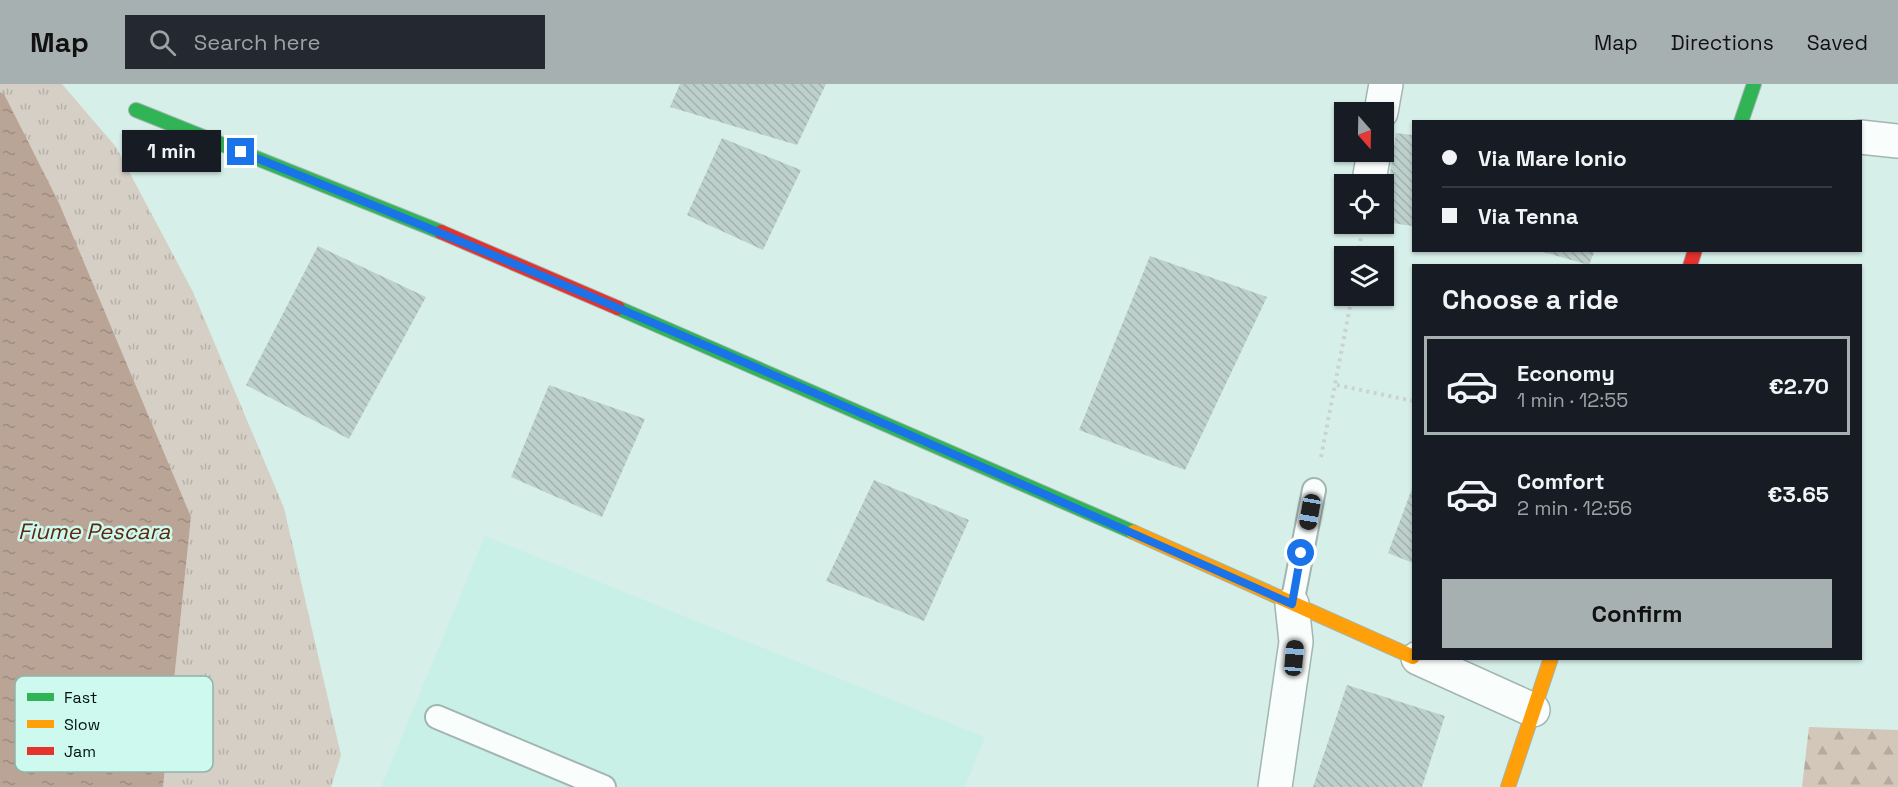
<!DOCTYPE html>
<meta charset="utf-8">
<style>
body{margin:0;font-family:"Space Grotesk",sans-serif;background:#242831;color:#f1f3f6;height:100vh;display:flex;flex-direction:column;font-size:22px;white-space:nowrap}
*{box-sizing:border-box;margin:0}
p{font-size:20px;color:#9ea1a6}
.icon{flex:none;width:33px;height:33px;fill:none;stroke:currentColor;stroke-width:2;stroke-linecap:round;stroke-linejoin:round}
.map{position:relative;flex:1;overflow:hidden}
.side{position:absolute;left:1412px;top:180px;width:450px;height:396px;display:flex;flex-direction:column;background:#171b24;border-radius:0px;box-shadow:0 2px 4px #0004}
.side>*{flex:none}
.hud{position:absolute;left:1412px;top:36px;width:450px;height:132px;border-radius:0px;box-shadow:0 2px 4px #0004;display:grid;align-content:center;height:132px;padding:0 30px;background:#171b24}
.needle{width:39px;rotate:160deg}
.controls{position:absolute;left:1334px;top:18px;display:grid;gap:12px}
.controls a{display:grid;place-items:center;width:60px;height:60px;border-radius:0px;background:#171b24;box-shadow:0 2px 4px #0004;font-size:30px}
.end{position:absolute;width:27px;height:27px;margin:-14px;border:8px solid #1a73e8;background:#fff;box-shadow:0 0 0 3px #fff}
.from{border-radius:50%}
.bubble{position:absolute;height:42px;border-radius:0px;background:#171b24;box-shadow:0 2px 4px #0004;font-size:20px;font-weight:600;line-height:42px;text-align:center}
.car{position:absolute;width:18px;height:36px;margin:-18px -9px;border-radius:8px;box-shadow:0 0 4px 2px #0007;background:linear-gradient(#222 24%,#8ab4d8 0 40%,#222 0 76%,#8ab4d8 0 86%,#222 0)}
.hud b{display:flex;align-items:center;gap:21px;height:57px;font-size:22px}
.hud b+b{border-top:2px solid #363941}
.hud i{width:15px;height:15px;background:#f1f3f6}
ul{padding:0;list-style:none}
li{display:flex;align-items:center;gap:18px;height:99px;margin:0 12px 9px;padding:0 18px;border:3px solid transparent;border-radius:0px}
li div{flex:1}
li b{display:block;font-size:22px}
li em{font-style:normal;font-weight:600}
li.current{border-color:#a7b0b0}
li>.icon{width:54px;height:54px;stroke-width:1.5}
h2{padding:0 30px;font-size:27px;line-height:72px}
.primary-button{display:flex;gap:12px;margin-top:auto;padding:12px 30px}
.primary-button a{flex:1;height:69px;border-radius:0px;background:#a7b0b0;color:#111;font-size:24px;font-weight:600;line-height:69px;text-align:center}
header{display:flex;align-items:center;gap:36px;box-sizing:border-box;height:84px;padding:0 30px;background:#a7b0b0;color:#111}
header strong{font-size:28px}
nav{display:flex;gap:33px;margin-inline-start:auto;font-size:21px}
.search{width:420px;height:54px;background:#242831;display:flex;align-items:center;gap:15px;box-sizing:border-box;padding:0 21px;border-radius:0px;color:#9ea1a6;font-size:22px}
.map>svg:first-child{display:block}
.built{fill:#c8f0e7}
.grass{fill:url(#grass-tufts)}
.forest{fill:url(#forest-firs)}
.water{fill:url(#water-ripples)}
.building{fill:url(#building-back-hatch)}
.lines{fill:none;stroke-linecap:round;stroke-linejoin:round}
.lane-casing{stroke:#a2b5b1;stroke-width:26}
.street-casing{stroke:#a2b5b1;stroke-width:36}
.fast-casing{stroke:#a2b5b1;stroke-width:16}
.slow-casing{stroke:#a2b5b1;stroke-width:16}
.jam-casing{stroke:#a2b5b1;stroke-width:16}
.path{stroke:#cbd2d0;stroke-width:4;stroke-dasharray:3 4.5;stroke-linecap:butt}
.lane{stroke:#f9fdfc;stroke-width:22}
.street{stroke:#f9fdfc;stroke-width:33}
.fast{stroke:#30b455;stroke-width:14}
.slow{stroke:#ff9f0a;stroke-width:14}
.jam{stroke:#e5322d;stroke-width:14}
.route{stroke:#1a73e8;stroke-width:8}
.labels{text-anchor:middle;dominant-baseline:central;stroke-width:5;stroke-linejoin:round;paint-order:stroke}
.water-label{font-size:22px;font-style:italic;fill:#5d280d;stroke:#cdf9ee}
.key{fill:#cdf9ee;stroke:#90b4ab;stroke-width:1.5}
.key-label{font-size:16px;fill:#03120f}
</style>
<header>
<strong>Map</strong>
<div class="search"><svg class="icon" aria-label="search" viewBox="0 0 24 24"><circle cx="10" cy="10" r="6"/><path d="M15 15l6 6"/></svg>Search here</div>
<nav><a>Map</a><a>Directions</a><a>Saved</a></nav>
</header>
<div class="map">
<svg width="1898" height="703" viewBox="0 0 1898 703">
<defs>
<pattern id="grass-tufts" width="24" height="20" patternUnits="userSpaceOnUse" patternTransform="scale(1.5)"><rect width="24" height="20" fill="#d5cfc5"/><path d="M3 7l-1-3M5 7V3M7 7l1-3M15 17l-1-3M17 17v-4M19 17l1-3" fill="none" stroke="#b5b1a8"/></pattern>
<pattern id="forest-firs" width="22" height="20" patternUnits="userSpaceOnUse" patternTransform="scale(1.5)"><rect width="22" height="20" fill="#d3c7ba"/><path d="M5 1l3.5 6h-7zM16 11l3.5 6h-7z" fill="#b4aa9f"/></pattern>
<pattern id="water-ripples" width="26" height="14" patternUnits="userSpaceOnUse" patternTransform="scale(1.5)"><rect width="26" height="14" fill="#b9a496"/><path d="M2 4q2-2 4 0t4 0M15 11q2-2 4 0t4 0" fill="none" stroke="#9d8c80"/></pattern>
<pattern id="building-back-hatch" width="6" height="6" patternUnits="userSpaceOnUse" patternTransform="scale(1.5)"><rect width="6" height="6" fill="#bed0cc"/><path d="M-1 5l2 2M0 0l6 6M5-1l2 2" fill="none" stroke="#a2b2ae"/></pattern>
</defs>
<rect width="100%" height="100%" fill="#d7efe9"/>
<path class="built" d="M485,452L985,653L965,703H381Z"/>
<path class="grass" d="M0,0H62L116,63L193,208L284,424L341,671L331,703H163L191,433L4,11L0,8Z"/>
<path class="forest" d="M1809,643L1898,646V703H1802Z"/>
<path class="water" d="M0,8L4,10L59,119L191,433L163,703H0Z"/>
<path class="building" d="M680,0H826L797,61L670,23Z
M1396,49L1413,51V142L1383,138V102L1389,97Z
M722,54L801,86L763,166L687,131Z
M318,162L426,213L349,355L246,301Z
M1536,166H1595L1589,181Z
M1150,172L1267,213L1185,386L1079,346Z
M549,301L645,335L602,433L511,393Z
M874,396L969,436L924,537L826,497Z
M1413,402V479L1388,469Z
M1347,601L1445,632L1422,703H1313Z"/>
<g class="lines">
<g class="lane-casing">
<path id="lane" d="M1292,520L1314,406
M437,633L604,703"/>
</g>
<g class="street-casing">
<path id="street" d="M1381,28L1386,0
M1860,53L1898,57
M1370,91L1374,68
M1418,574L1533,626
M1275,703L1296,558L1292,520"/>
</g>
<g class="fast-casing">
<path id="fast" d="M136,26L441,148
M1741,38L1754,0
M618,224L1133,448"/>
</g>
<g class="slow-casing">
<path id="slow" d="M1133,448L1413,573
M1508,703L1551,574"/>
</g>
<g class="jam-casing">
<path id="jam" d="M441,148L618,224
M1690,182L1695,166"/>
</g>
<path class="path" d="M1358,172L1363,140
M1337,301L1413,317
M1321,373L1352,212"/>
<use href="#lane" class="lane"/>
<use href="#street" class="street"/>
<use href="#fast" class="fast"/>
<use href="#slow" class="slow"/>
<use href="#jam" class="jam"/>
</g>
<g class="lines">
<path class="route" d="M241,68C596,209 944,366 1292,520L1301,469"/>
</g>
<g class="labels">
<g class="water-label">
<text x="94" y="447">Fiume Pescara</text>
</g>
</g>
<rect x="15" y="592" width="198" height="96" rx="9" class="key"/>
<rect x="27" y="609" width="27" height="8" fill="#30b455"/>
<rect x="27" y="636" width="27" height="8" fill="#ff9f0a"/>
<rect x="27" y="663" width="27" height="8" fill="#e5322d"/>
<g class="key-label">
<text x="64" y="619">Fast</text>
<text x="64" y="646">Slow</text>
<text x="64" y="673">Jam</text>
</g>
</svg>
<div class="controls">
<a><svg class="needle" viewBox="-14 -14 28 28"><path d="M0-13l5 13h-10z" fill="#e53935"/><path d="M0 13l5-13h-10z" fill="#9ea1a6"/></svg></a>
<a><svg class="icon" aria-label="locate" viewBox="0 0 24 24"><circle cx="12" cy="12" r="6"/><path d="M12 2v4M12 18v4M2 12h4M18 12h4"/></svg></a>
<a><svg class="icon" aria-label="layers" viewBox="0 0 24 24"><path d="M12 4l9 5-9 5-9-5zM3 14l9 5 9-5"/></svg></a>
</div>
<i class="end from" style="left:1301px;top:469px"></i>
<i class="end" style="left:241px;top:68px"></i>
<div class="bubble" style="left:122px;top:46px;width:99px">1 min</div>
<i class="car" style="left:1310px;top:428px;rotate:190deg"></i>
<i class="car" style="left:1294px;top:574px;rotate:5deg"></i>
<div class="hud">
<b><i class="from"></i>Via Mare Ionio</b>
<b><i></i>Via Tenna</b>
</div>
<section class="side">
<h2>Choose a ride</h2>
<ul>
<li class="current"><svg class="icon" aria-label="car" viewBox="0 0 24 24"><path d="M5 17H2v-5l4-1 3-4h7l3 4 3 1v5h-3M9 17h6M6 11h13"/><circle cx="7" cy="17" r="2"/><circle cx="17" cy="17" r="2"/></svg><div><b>Economy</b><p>1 min · 12:55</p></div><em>€2.70</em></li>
<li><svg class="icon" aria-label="car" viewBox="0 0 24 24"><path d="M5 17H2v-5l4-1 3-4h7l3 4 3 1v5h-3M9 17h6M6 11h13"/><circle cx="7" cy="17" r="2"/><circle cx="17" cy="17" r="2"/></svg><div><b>Comfort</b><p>2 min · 12:56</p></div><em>€3.65</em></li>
</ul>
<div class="primary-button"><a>Confirm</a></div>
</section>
</div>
